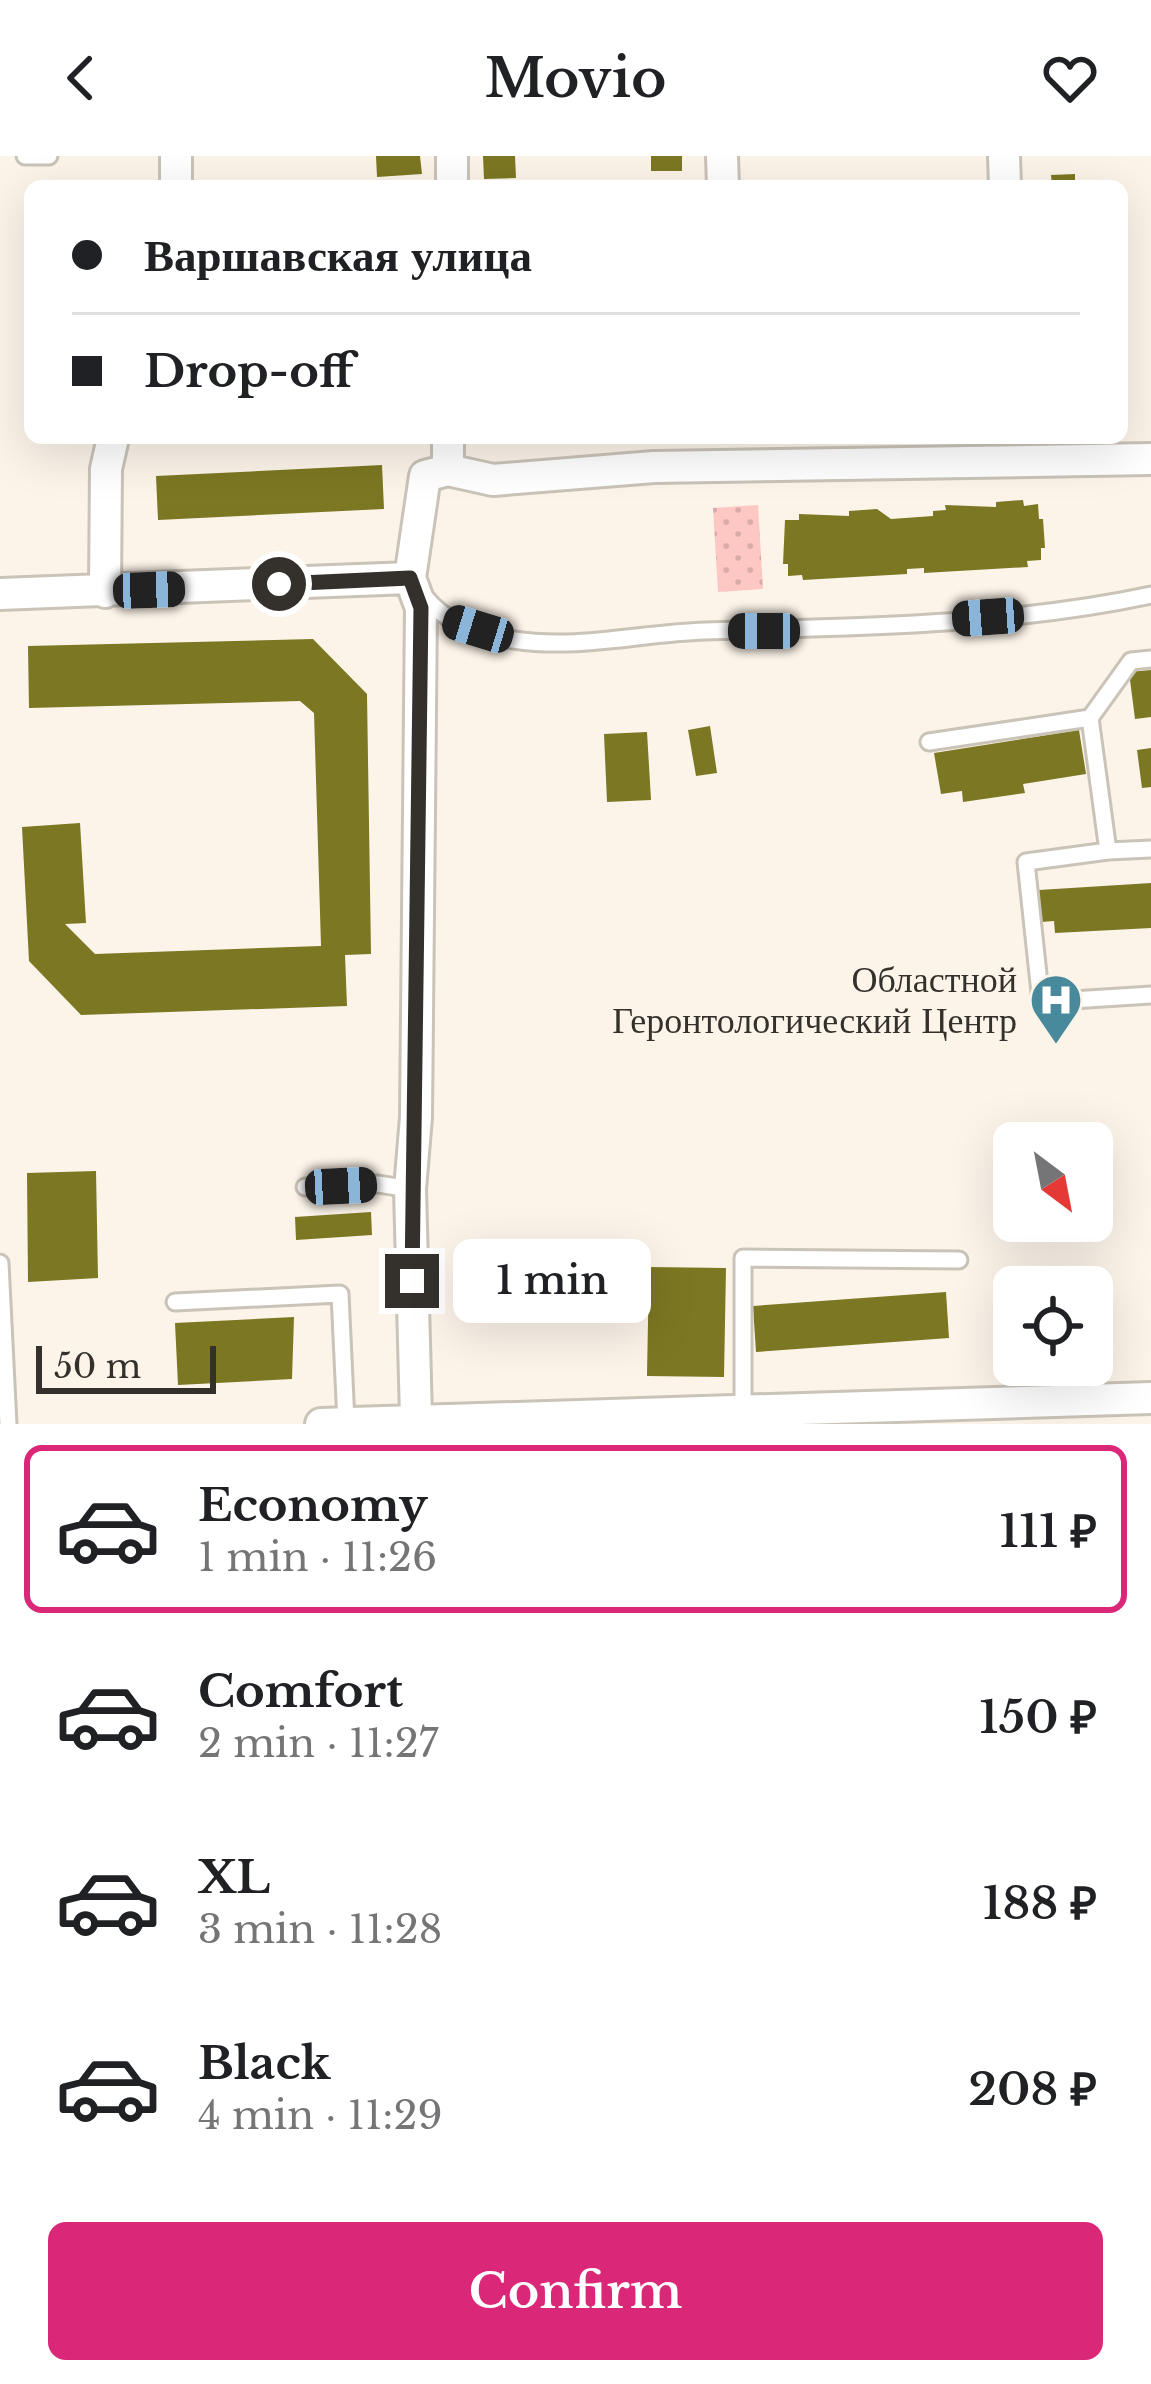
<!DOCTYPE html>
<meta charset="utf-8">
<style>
body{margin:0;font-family:"Libre Baskerville",serif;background:#f2f2f2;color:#202124;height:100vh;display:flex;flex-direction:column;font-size:45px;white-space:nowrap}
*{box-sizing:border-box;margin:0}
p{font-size:39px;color:#757577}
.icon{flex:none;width:66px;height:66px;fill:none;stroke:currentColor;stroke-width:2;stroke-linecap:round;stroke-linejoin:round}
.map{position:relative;height:1268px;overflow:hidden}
.side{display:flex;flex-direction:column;background:#fff;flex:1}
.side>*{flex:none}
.top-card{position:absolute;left:24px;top:24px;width:1104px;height:264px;border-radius:18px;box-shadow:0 12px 48px #0002;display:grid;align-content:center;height:264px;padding:0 48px;background:#fff}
.needle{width:78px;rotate:148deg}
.controls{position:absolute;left:993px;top:966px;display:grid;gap:24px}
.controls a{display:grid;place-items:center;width:120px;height:120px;border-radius:18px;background:#fff;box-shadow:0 12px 48px #0002;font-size:60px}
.scale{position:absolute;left:36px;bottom:30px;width:180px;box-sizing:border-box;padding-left:12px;border:6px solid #34312c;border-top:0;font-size:33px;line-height:42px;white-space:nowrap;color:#34312c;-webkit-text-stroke:9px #fcf4e9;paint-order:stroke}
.end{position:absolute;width:54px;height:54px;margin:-27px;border:15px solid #34312c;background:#fff;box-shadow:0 0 0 6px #fff}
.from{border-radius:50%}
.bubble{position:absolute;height:84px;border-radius:18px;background:#fff;box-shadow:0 12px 48px #0002;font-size:39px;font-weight:600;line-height:84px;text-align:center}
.car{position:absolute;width:36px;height:72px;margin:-36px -18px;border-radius:15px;box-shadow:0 0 9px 3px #0007;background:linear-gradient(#222 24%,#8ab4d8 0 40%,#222 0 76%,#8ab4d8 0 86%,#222 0)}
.top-card b{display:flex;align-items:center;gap:42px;height:114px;font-size:45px}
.top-card b+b{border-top:3px solid #e0e0e0}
.top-card i{width:30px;height:30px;background:#202124}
ul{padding:21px 0 0;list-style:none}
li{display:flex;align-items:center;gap:36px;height:168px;margin:0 24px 18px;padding:0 24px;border:6px solid transparent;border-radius:18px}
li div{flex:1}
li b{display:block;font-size:45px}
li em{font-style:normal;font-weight:600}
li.selected{border-color:#db2777}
li>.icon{width:108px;height:108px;stroke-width:1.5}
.primary-button{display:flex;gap:24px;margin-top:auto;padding:24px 48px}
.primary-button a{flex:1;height:138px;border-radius:18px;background:#db2777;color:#fff;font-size:48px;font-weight:600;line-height:138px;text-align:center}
header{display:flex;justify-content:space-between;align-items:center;height:156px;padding:0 48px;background:#fff;font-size:54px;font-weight:600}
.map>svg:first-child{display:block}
.park{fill:url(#park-dots)}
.building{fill:#7b7722}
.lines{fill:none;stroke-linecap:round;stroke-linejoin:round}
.lane-casing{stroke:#cac3b8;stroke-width:21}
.street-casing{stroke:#cac3b8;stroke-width:36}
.lane{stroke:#fff;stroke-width:15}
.street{stroke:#fff;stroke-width:30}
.route{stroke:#34312c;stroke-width:15}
.labels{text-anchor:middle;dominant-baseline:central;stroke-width:12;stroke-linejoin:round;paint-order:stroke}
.poi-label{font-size:36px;fill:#34312c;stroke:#fcf4e9;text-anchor:end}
</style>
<header><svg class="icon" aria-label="back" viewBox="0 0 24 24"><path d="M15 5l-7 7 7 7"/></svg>Movio<svg class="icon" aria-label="heart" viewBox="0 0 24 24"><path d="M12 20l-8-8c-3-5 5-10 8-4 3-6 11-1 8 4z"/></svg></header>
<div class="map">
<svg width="1151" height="1268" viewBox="0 0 1151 1268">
<defs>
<pattern id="park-dots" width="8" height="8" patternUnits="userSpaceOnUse" patternTransform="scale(3)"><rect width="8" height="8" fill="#fdc7c3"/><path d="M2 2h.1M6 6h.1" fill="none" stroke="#d9aba8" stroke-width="1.8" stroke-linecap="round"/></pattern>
</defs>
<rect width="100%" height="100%" fill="#fcf4e9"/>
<path class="park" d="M758,349L763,433L718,436L713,352Z"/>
<path class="building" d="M376,0H420L422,18L377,21Z
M483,0H515L516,22L484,23Z
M651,0H682V15H651Z
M1075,18V30H1052L1051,19Z
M382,309L384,353L158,364L156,320Z
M1023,344L1024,350L1038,348L1039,363H1043L1045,392H1041V404L1027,405L1028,411L924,417V412L907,413V418L803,424L802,419L788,420V408H783L785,364H799V358L849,360V355L877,353L891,363L933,360V355L946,354L945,349L996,351V346Z
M313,483L367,538L371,798L345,799L347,850L81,859L29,805L22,671L80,667L86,767L65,768L95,798L321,790L314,557L300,545L29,552L28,490Z
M1151,514V561L1135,563L1129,516Z
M710,570L717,617L696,620L688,574Z
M1079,574L1086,618L1023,628L1025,637L963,646L962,635L941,638L934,597Z
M647,576L651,644L607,646L604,578Z
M1151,592V631L1142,632L1137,594Z
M1151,727V772L1055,777L1054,765L1041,766L1039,734Z
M96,1015L98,1122L28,1126L27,1017Z
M371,1056L372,1079L296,1084L295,1061Z
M649,1111L726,1112L724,1221L647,1220Z
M946,1136L949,1182L756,1196L753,1150Z
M294,1161L292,1223L178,1229L175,1167Z"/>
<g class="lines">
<g class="lane-casing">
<path id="lane" d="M25,0H49
M426,442C446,467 481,479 514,484C578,494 641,477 705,475C853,471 1006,470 1151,439
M1090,562L1108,695L1026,706L1041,846L1151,839
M929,586L1090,562L1131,505L1151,503
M1108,695L1151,693
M305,1031L378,1028L410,1033
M0,1107L8,1268
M175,1146L340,1138L346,1266
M743,1255V1102L959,1104"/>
</g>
<g class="street-casing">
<path id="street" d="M722,0L723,30
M1004,0L1005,30
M176,30V0
M452,30V0
M448,282V314
M410,422L421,452L416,961L410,1033L416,1262
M105,436L106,313L113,282
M0,438L410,422L425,320L448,314L493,324L654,311L1151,303
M321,1268L1151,1242"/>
</g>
<use href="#lane" class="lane"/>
<use href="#street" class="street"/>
</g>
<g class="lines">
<path class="route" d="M279,428L410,422L421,452L412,1125"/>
</g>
<defs>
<g id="hospital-pin" transform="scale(2.7)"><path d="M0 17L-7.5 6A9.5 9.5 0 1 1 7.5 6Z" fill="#48899b" stroke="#fcf4e9"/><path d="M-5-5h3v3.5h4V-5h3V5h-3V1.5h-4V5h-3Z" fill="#fff"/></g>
</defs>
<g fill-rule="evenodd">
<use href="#hospital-pin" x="1056" y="844"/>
</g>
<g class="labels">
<g class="poi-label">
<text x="1017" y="823">Областной<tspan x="1017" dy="41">Геронтологический Центр</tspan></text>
</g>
</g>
</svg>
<div class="controls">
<a><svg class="needle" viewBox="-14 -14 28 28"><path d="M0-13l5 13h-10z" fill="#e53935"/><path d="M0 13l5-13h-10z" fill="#757577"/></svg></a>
<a><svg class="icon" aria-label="locate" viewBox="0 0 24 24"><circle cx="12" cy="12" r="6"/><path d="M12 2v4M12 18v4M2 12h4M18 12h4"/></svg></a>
</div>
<div class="scale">50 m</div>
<i class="end from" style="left:279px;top:428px"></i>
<i class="end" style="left:412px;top:1125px"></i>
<div class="bubble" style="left:453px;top:1083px;width:198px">1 min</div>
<i class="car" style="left:149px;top:434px;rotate:88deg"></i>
<i class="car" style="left:988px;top:461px;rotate:266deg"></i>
<i class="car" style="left:478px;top:473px;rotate:287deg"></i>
<i class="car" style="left:764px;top:475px;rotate:270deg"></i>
<i class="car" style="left:341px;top:1030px;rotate:87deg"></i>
<div class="top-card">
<b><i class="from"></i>Варшавская улица</b>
<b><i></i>Drop-off</b>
</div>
</div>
<section class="side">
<ul>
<li class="selected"><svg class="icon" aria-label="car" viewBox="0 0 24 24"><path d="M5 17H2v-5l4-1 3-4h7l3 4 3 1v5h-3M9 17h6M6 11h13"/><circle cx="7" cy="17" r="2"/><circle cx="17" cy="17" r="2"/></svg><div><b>Economy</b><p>1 min · 11:26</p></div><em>111 ₽</em></li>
<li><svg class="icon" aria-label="car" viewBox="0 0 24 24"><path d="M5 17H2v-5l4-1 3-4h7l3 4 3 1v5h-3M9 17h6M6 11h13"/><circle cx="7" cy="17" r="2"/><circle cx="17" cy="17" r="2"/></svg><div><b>Comfort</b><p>2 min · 11:27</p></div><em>150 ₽</em></li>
<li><svg class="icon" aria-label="car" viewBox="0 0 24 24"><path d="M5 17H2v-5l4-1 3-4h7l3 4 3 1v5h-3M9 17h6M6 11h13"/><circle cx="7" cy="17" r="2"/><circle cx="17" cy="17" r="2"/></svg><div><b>XL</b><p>3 min · 11:28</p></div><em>188 ₽</em></li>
<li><svg class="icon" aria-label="car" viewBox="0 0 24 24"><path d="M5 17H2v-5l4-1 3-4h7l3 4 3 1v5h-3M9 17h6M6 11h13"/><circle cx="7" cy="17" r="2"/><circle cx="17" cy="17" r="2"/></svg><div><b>Black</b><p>4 min · 11:29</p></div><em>208 ₽</em></li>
</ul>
<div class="primary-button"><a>Confirm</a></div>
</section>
